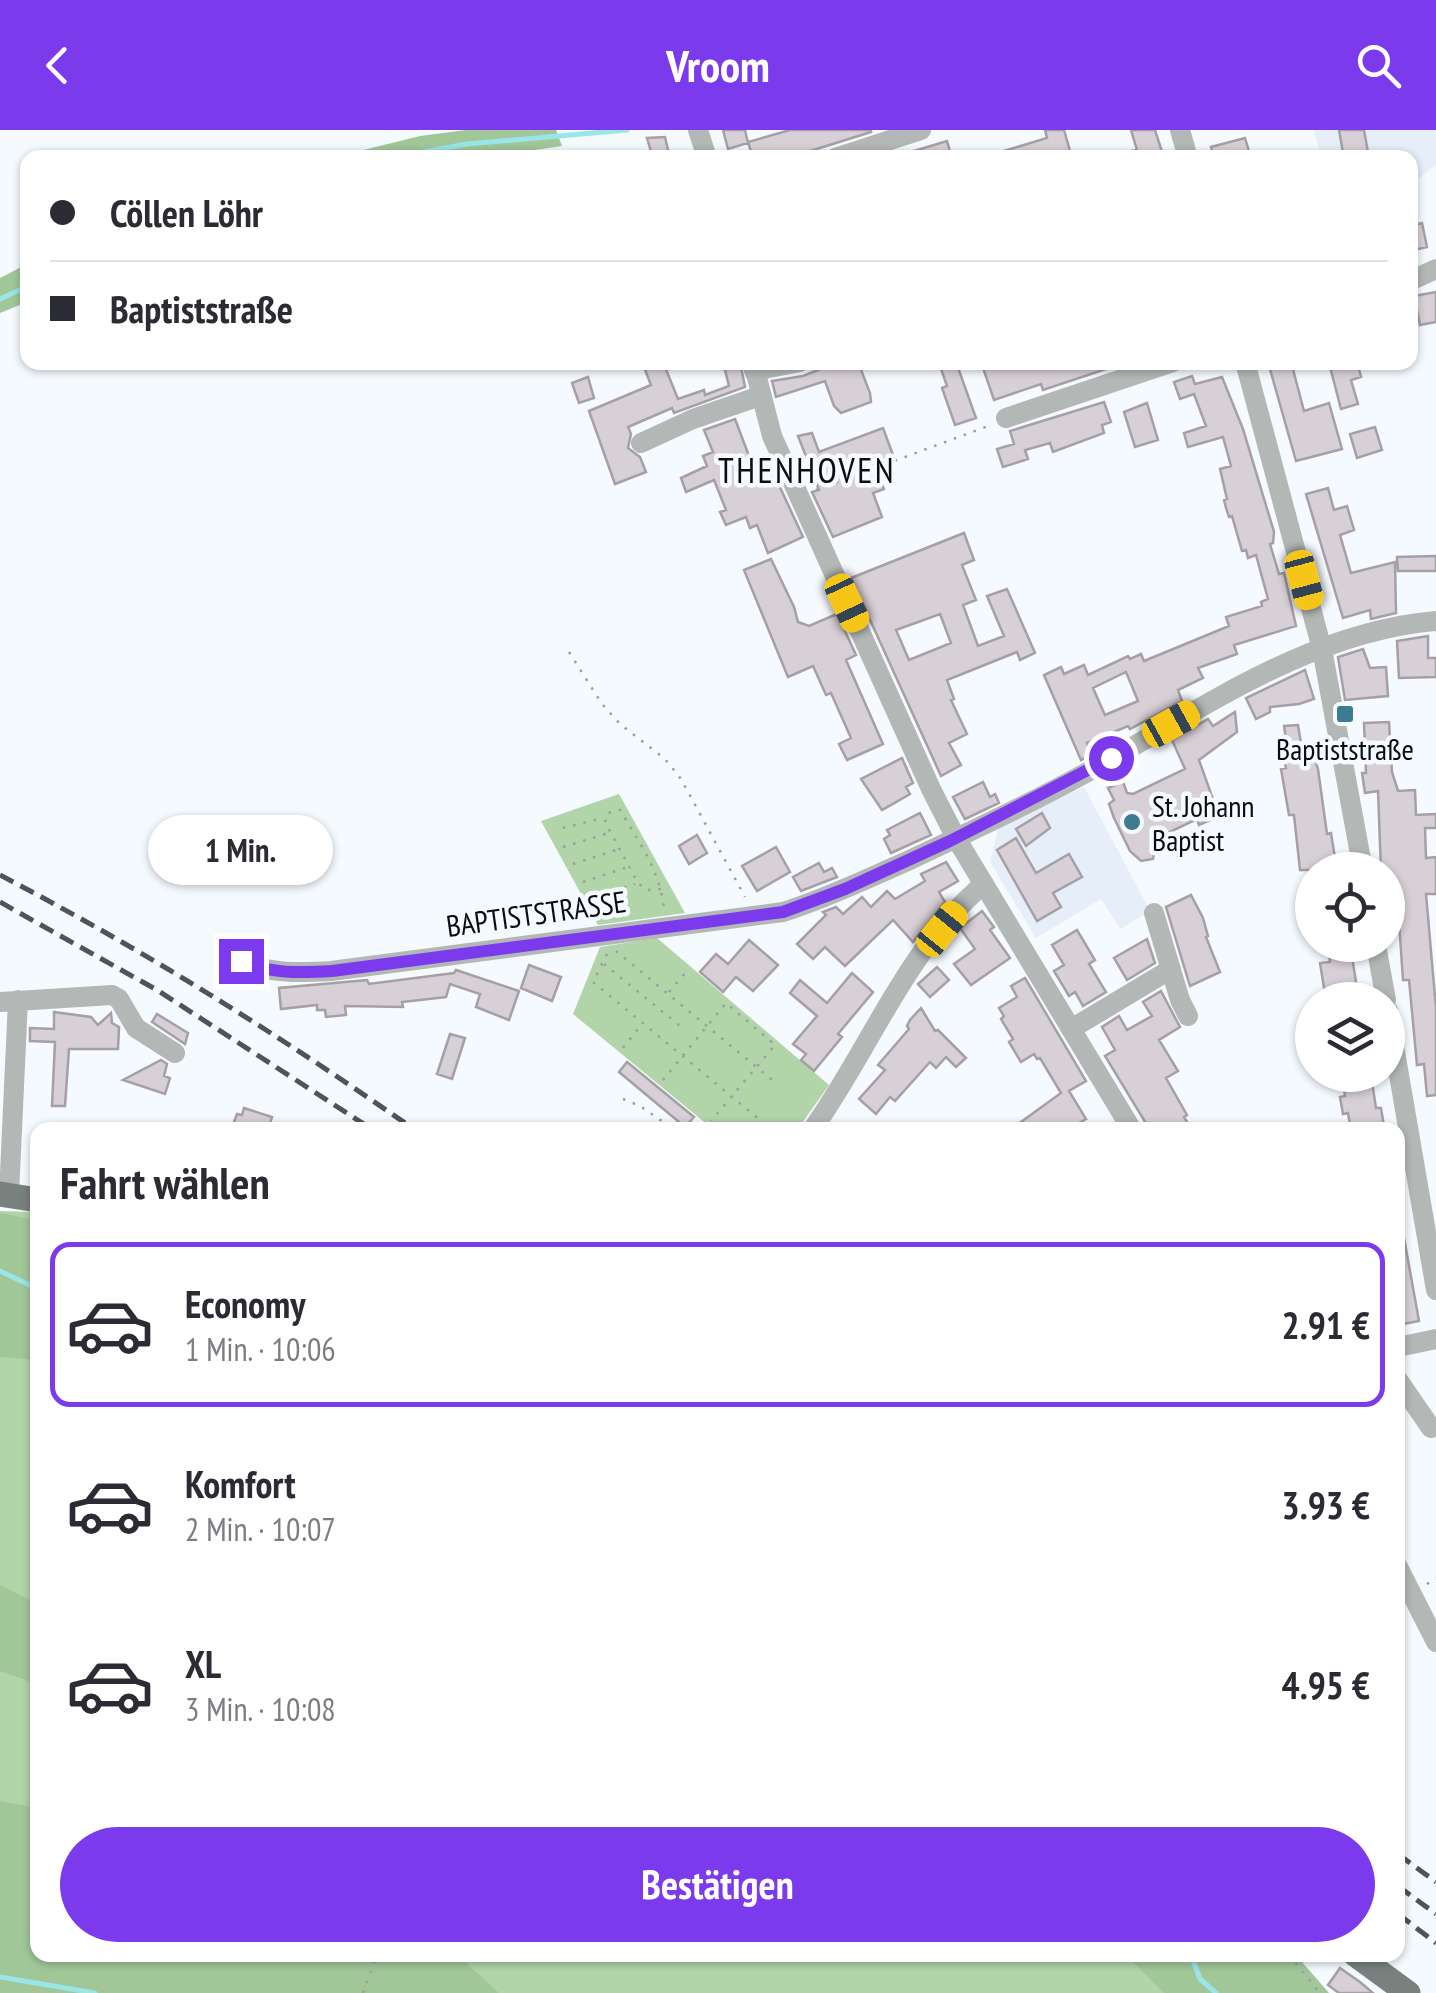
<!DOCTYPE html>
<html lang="de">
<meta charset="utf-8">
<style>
body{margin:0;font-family:"PT Sans Narrow",sans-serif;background:#f7f7f7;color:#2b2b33;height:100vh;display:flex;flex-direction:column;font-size:38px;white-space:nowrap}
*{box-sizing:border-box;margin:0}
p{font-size:32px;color:#7c7c81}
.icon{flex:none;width:55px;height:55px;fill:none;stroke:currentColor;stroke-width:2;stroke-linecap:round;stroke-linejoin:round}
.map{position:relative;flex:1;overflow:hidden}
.sheet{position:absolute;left:30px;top:992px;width:1375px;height:840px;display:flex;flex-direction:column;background:#fff;border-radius:20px;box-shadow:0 2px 8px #0004}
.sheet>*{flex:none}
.top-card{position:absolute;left:20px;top:20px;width:1398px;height:220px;border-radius:20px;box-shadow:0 2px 8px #0004;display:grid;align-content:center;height:220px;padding:0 30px;background:#fff}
.fabs{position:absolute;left:1295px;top:722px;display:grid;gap:20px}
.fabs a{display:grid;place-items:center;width:110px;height:110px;border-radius:50%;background:#fff;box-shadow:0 2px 8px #0004;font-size:50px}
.end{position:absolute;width:45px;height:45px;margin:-22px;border:12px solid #7c3aed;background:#fff;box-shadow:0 0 0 5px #fff}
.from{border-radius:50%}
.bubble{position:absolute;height:70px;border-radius:35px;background:#fff;box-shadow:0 2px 8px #0004;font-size:32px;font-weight:800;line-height:70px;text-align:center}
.car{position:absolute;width:30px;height:60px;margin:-30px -15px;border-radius:12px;box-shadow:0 0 8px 2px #0007;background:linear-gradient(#f5c518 24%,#345 0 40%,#f5c518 0 76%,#345 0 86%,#f5c518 0)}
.top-card b{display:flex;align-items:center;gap:35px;height:95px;font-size:38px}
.top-card b+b{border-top:2px solid #e1e1e2}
.top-card i{width:25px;height:25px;background:#2b2b33}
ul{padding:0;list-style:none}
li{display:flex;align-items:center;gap:30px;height:165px;margin:0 20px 15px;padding:0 10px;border:5px solid transparent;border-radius:20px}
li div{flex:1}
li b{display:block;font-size:38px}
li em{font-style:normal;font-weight:800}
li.on{border-color:#7c3aed}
li>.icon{width:90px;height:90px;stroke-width:1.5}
h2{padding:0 30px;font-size:45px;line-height:120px}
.cta{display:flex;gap:20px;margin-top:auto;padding:20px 30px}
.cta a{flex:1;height:115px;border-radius:60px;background:#7c3aed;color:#fff;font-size:40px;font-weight:800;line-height:115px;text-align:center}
header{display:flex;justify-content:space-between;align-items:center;height:130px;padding:0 30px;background:#7c3aed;color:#fff;font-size:45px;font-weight:800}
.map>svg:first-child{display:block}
.built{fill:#e5eef9}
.green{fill:#b1d4a8}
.forest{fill:#a1c799}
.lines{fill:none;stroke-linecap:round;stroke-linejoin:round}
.stream{stroke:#99e5e8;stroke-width:5}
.building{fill:#d8d0d7;stroke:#a69fa6;stroke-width:2.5;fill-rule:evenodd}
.path{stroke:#9b9ea2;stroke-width:2.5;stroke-dasharray:2.5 8;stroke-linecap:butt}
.minor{stroke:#b3b8b6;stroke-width:20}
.major{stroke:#79817f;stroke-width:25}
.rail{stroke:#515457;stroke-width:5;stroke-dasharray:15 8;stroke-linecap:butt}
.route{stroke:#7c3aed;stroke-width:12}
.poi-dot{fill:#3d7b90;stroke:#f5fafe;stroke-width:4}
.labels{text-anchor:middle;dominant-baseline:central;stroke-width:9;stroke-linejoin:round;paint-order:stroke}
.poi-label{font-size:30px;fill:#0a0c0f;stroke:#f5fafe}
.street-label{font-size:30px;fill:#0a0c0f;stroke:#f5fafe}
.quarter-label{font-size:35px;letter-spacing:2.5px;fill:#0a0c0f;stroke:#f5fafe}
</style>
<header><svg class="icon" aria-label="back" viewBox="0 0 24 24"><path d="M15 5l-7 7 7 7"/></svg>Vroom<svg class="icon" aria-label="search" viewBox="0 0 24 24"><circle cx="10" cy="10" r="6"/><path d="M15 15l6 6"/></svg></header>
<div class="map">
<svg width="1436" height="1863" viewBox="0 0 1436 1863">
<rect width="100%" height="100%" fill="#f5fafe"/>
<path class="built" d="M1314,0H1436V35L1416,51L1410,44V28L1321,27Z
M1084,657L1150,781L1120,799L1101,769L1036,808L990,732L999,697Z"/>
<path class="green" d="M619,664L685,783L598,795L541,691Z
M657,808L829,955L797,1000H714L573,884L600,817Z
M0,1081L37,1082L38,1825H1282L1318,1863H0Z"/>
<path class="forest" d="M466,0H556L562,16L482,28L335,27L420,6Z
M27,134V172L0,183V148Z
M0,1083L37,1090V1230L0,1227Z
M0,1455L37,1474V1554L0,1541Z
M0,1671L37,1678L38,1825H458L499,1863H0Z
M1126,1825H1296L1329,1863H1164Z"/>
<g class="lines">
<path class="stream" d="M390,28L467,14L627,0
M0,169L28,156
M0,1141L38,1159
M1191,1825L1200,1849L1216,1863
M0,1847L95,1863"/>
</g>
<path class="building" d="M723,0H745L748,13L728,19Z
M790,0H871V2L788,28H753L748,12Z
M1045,0H1064L1072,28H994V24L1047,8Z
M1131,0H1155L1164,28H1126L1125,22L1137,20Z
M1339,0H1364L1369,28H1344Z
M665,7L670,28H653L647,8Z
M1245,8L1251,28H1214L1211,17Z
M947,11L952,28H904V24Z
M1422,93L1427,117L1410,121V96Z
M1436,162V192L1420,195L1414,166Z
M642,232H663L678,269L704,260L705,265L729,256L723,232H740L745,257L674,283L672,278L628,297L631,304L628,318L640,327L646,342L615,354L589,281L651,255Z
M838,232H858L870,263L871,272L841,283L834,276L825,251L776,267L772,251L803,246Z
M950,232H956L976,288L955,295L942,258L947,256L940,236Z
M981,232H1118V235L1043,260L1041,254L994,270Z
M1268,232H1291L1304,281L1329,273L1342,319L1296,331Z
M1333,232H1357L1361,247L1351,250L1358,274L1341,279L1330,237L1334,236Z
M1192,246L1195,254L1222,247L1243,299L1274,402L1273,413L1270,414L1279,444L1284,443L1296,496L1234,515L1237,524L1198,538L1203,548L1178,560L1182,571L1130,599L1128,596L1087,613L1092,624L1081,630L1044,545L1061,537L1064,544L1084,535L1088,545L1128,526L1130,529L1141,524L1144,531L1229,496L1226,487L1262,476L1261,472L1268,469L1256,425L1248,428L1246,420L1242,421L1232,386L1229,387L1226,378L1224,370L1227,369L1220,339L1231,336L1223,307L1188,317L1184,303L1206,296L1194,264L1180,269L1174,252ZM1126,542L1138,571L1105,585L1093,558Z
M588,247L594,268L579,273L572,253Z
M1104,272L1111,292L1102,295L1104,303L1053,322L1050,313L1025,320L1028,329L1003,337L997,319L1014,314L1010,301Z
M1147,273L1158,310L1135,317L1124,282Z
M735,289L757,347L772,340L803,407L768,423L757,395L750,398L746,387L726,395L720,382L726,380L714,350L686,362L681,348L707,336L703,326L713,322L704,300Z
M1375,297L1382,320L1357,328L1350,304Z
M883,298L893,325L873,332L884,359L873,363L882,387L833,407L812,362L819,360L798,306L812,303L819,322Z
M1328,358L1334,380L1347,376L1354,400L1340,405L1351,443L1395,432L1396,483L1371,489L1370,480L1343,488L1306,364Z
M964,403L974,430L962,435L976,470L963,475L978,516L1004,506L987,466L1007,459L1035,523L1020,530L1017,522L947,550L954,569L951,570L967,604L949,613L961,635L941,646L851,448ZM940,484L951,513L909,530L896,500Z
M1436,426V441H1398L1397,427Z
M771,429L794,477L798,492L809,496L837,484L856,525L846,530L883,614L847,630L839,614L851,608L831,563L826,565L813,536L788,547L744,440Z
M1428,506V528H1436V547L1399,548L1397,511Z
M1363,519L1370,538L1386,537L1388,566L1345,570L1338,527Z
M1305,540L1314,569L1299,574L1270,577V582L1256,589L1246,568Z
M1235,582L1237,602L1199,630L1219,686L1199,695L1197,689L1159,707L1162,714L1155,717L1153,729L1141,731L1130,721L1114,688L1109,674L1114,670L1108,658L1123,652L1127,663L1133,664L1185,639L1172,610L1208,589L1213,596Z
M1389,592L1392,642L1398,661L1415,660L1416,685L1436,684V698H1425L1426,728L1436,727V764H1426L1436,878V965L1427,966L1424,934L1417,935L1409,850H1403L1397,763L1388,764V740H1381L1378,661L1365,663L1362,643H1366L1364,593Z
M1298,595L1303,626L1313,624L1318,639L1327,704L1331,703L1337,740H1300L1294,685H1289L1281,639L1286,638L1284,630L1289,629L1284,596Z
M902,628L913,653L906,657L910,664L882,680L861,649Z
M983,652L990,667L995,664L999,673L965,689L953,667Z
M920,683L931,705L891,723L884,709L890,705L887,700Z
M1042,683L1050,698L1026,716L1016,699Z
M697,705L707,723L689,734L679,716Z
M1016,708L1036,743L1069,724L1082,747L1053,763L1061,777L1037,791L997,720Z
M776,717L790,742L757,761L742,736Z
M946,732L958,751L939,762L945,772L913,812L893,790L845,836L825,817L813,829L797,814L826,785L823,782L836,777L843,784L862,767L871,777L887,761L895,769L925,751L921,744Z
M819,733L824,742L832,738L837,747L801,761L793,747Z
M1191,765L1203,788L1208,806L1206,807L1220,842L1190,856L1166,777Z
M982,781L994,797L990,800L1010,828L971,855L954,834L975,819L960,798Z
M1077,800L1095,830L1089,834L1106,862L1083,876L1075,862L1069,866L1054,841L1064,835L1052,815Z
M1147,809L1155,833L1127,850L1114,828Z
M749,810L778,835L753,861L736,847L723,862L700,842L716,824L728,834Z
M1328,815H1350L1359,870H1326L1320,833L1330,832Z
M529,835L561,847L552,871L521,858Z
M937,837L949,850L930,867L918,854Z
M456,840L519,861L509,890L476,877L480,864L450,854L446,867L402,872L403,877L345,876L346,885L326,887L325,880H317V875L281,879L279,858L367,850L369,854L454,843Z
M852,843L873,862L838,904L842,907L814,941L801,930L806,924L793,914L817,886L790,863L800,850L827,873Z
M1025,848L1086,951L1069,961L1086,989L1067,1000H1010L1061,963L1040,928L1037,929L1034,924L1021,932L1009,912L1013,909L1001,889L1004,886L999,878L1017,867L1011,856Z
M1161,861L1180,897L1159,910L1178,941L1166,948L1187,985L1184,987L1192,1000H1150L1105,926L1115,920L1102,897L1119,886L1127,900L1152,886L1143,872Z
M921,878L935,901L938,900L966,928L956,937L946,927L936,938L930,932L895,971L890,967L876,984L859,969L885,940L878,935L909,899L907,896L910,890Z
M54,882L91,887L98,895L111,883L112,893L119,897L118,919H69L65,976H52L55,912L30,911V898L54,899Z
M157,884L188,903L185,914L152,892Z
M450,904L465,908L452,949L437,944Z
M161,930L167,934L164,946L170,948L165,964L123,950Z
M627,932L694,987L685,997L619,942Z
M1342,945H1371L1376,978H1381L1384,996L1351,1000L1348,983L1343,984L1340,967L1345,966Z
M244,978L272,987L268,1000H231L237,984L242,985Z
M1404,1108L1419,1191L1398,1195V1109Z
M1340,1838L1360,1852L1373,1863H1339L1328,1855Z"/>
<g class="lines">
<path class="path" d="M816,360L991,295
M569,522L602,574L620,594L665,629L681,649L745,767
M563,698L603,688
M563,717L609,703
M573,734L619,719
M583,752L628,737
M661,759L647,760L638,753L606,694L605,688L608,683L620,680C639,712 660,741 664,779
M594,768L635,754
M616,821L777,954
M607,824L593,852L772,1000
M604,834L685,900
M669,862L687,841
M623,918L642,894
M663,950L726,873L775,915L711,991
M623,969L640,976L675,1000
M1427,1454L1436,1448
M1289,1825L1320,1863
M363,1863L377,1825"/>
<path class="minor" d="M698,0L707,28
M1180,0L1188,28
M835,28L921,0
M1410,151L1436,139
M753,232L772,306L931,659L956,708L1132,1000
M1245,232L1322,519L1363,740
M754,241L800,232
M1006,288L1173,232
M641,313L693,289L760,266
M1154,783L1180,870L1188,886
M1376,815L1386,870
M241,831C272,844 298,843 331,841L783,782C825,769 864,750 903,733C963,705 1024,677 1082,645C1194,585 1305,502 1436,491
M0,872L112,865L119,869L136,898L175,923
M1388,881L1436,1160
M1071,899L1171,839
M812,1000C870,919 906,819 984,754
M9,1065L18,870
M1398,1217L1436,1209
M1398,1250L1431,1298
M1398,1437L1436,1512"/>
<path class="major" d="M0,1064L38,1070
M1356,1825L1408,1863"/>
<path class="rail" d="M0,745C144,820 282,907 415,1000
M0,772L157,860L373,1000
M1398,1724L1436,1752
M1398,1756L1436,1784
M1398,1784L1436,1813"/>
</g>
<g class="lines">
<path class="route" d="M241,831C272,844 299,843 332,841L783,782L845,759L950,711L1111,628"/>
</g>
<g class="poi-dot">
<rect x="1335" y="574" width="20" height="20" rx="5"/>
<circle cx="1132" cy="692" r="10"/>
</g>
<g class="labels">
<g class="poi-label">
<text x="1345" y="618">Baptiststraße</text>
<text x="1152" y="675" text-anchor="start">St. Johann<tspan x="1152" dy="34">Baptist</tspan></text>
</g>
<g class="street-label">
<text transform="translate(536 783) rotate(-8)">BAPTISTSTRASSE</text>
</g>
<g class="quarter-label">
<text x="807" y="340">THENHOVEN</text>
</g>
</g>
</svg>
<div class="fabs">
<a><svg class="icon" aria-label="locate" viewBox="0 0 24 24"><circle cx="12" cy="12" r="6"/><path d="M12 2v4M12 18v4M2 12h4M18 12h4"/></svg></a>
<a><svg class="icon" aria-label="layers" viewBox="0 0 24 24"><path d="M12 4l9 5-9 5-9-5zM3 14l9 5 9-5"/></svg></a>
</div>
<i class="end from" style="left:1111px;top:628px"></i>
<i class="end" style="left:241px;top:831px"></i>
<div class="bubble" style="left:148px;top:685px;width:185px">1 Min.</div>
<i class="car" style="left:1304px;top:450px;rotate:165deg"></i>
<i class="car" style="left:847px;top:473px;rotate:155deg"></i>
<i class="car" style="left:1171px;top:594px;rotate:61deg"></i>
<i class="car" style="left:942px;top:799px;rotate:39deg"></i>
<div class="top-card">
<b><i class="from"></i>Cöllen Löhr</b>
<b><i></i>Baptiststraße</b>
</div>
<section class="sheet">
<h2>Fahrt wählen</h2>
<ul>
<li class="on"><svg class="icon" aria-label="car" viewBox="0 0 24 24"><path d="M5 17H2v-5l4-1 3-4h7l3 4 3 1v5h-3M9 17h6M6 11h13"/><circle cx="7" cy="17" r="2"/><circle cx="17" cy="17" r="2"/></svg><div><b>Economy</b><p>1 Min. · 10:06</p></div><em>2.91 €</em></li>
<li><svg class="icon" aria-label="car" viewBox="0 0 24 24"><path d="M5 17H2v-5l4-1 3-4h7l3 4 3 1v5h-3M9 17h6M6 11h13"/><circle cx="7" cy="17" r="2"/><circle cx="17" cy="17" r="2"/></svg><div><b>Komfort</b><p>2 Min. · 10:07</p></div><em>3.93 €</em></li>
<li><svg class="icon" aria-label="car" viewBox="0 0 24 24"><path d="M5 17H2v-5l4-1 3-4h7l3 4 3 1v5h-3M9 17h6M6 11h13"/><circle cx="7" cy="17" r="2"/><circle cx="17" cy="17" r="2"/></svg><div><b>XL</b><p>3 Min. · 10:08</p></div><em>4.95 €</em></li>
</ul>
<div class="cta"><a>Bestätigen</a></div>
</section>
</div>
